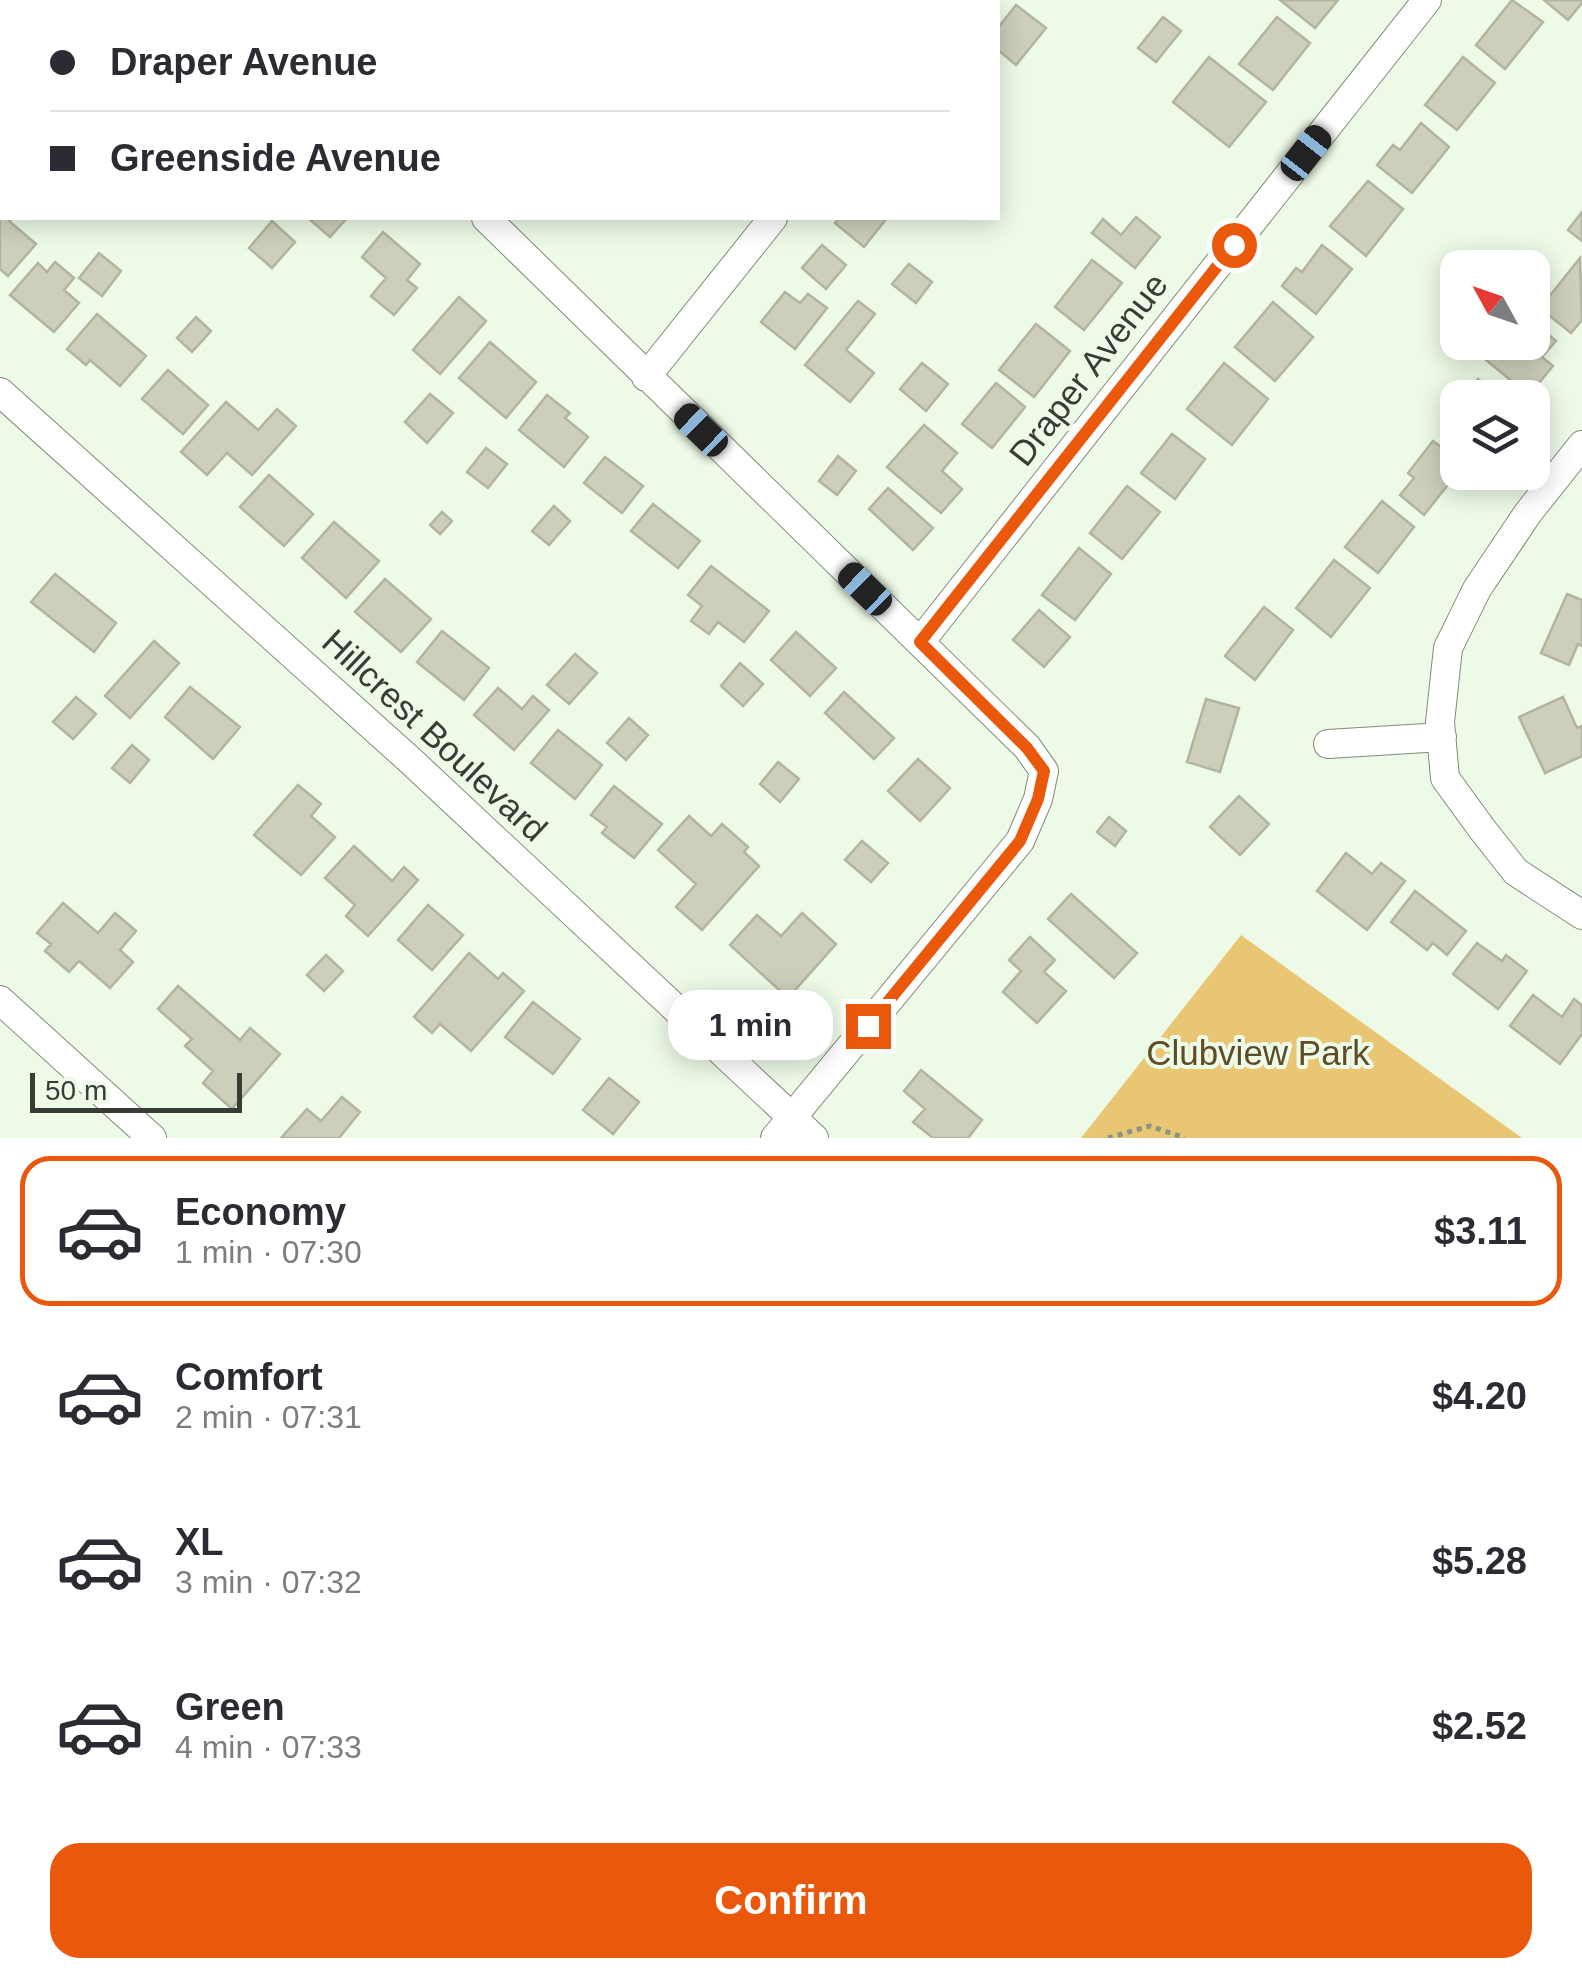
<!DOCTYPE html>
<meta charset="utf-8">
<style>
body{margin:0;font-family:Arial,sans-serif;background:#f7f7f7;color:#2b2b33;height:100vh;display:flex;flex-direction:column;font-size:38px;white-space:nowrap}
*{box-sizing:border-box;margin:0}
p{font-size:32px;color:#7c7c81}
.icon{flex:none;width:55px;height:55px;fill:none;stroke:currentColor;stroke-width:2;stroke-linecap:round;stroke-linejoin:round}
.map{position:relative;height:1138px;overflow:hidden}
.drawer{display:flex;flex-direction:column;background:#fff;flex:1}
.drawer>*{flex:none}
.banner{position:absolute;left:0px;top:0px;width:1000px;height:220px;box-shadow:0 5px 25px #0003;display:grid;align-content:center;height:220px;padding:0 50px;background:#fff}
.needle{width:65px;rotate:310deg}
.fabs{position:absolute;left:1440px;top:250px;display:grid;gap:20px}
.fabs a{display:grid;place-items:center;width:110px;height:110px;border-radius:20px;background:#fff;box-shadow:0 5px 25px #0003;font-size:50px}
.scale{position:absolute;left:30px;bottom:25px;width:212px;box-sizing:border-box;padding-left:10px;border:5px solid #373c35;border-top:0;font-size:28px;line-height:35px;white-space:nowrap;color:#373c35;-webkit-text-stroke:8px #edfae7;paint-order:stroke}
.end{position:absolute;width:45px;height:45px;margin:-22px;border:12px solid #ea580c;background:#fff;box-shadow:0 0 0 5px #fff}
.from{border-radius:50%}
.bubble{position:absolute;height:70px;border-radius:30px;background:#fff;box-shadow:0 5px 25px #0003;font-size:32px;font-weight:800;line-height:70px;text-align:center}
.car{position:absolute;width:30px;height:60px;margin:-30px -15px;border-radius:12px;box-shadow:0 0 8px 2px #0007;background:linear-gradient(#222 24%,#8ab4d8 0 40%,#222 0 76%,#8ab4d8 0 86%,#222 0)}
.banner b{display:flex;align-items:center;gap:35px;height:95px;font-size:38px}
.banner b+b{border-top:2px solid #e1e1e2}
.banner i{width:25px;height:25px;background:#2b2b33}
ul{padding:18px 0 0;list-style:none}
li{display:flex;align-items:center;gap:30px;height:150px;margin:0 20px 15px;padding:0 30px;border:5px solid transparent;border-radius:30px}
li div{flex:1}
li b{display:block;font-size:38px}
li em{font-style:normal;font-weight:800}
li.active{border-color:#ea580c}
li>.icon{width:90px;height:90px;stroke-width:1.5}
.action{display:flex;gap:20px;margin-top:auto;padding:20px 50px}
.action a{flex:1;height:115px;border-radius:30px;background:#ea580c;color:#fff;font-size:40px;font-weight:800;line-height:115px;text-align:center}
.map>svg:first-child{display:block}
.green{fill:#e9c673}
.building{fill:#cdcfba;stroke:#b2b49f;stroke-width:2.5}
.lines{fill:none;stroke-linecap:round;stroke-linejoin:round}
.minor-casing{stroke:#808b7a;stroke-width:30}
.path{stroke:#8a9386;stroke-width:5;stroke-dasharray:5 5;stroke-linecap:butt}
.minor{stroke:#fff;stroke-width:28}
.route{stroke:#ea580c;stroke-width:12}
.labels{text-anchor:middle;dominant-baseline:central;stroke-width:8;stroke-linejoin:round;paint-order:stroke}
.street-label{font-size:35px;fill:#373c35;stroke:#edfae7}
.park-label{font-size:35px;fill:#5d4c26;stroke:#edfae7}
</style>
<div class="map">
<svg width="1582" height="1138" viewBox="0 0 1582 1138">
<rect width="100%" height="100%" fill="#edfae7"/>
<path class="green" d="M1241,935L1522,1138H1081Z"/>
<path class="building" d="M75,0H144L147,2H78Z
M1280,0H1338L1315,28Z
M1512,0L1543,22L1505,69L1476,45Z
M1544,0H1582V3L1568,20Z
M1016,5L1046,28L1016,65L998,50V28Z
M1163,17L1181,31L1156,62L1138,48Z
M1277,17L1310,43L1273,90L1239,64Z
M1209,57L1266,102L1229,147L1173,102Z
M1463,57L1495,83L1457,130L1425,105Z
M1421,123L1449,147L1412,193L1377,165L1393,145L1400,150Z
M1368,181L1403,209L1366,256L1330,226Z
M0,199L2,218H12L9,221L36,244L8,276L0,269Z
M1582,212V241L1568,230Z
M1136,217L1160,237L1135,268L1092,233L1103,219L1121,235Z
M308,218H347L330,237Z
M839,218H887L864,247L835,223Z
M272,221L295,242L272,268L249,248Z
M383,232L420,264L407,280L417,288L394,315L371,296L386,278L362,257Z
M822,245L846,265L826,289L802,268Z
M1322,245L1352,269L1316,314L1282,286L1296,268L1302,272Z
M99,253L121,271L102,296L79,278Z
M1580,258L1582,320L1571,333L1540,308Z
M1092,260L1122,283L1084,330L1055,307Z
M55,262L74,278L64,290L79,303L54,332L10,295L38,263L47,272Z
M909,264L932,282L916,303L892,284Z
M785,292L800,303L808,294L827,308L795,349L761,322Z
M459,297L486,321L440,374L413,350Z
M858,301L875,314L846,350L874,373L850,402L805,365Z
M1273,302L1313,337L1275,381L1235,347Z
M97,314L146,356L120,386L90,360L86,365L67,349Z
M196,317L211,331L192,352L177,338Z
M1532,321L1556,341L1542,357L1553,366L1529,395L1486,360L1500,342H1532Z
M1036,324L1070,351L1034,397L999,370Z
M490,342L536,382L506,418L459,378Z
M922,363L948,384L926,411L900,389Z
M1224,363L1268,399L1232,445L1187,409Z
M168,370L208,405L183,434L142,399Z
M1478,379L1501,398H1463Z
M996,383L1025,407L992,448L962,424Z
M430,394L453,413L427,443L405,422Z
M547,395L570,413L565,418L588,437L564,467L519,430Z
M226,402L258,430L277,409L296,426L252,475L227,453L207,475L181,452Z
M1458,404V437L1441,424Z
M924,425L957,453L942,471L962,489L941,513L887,467Z
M1172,434L1205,459L1175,499L1141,473Z
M1433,441L1458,460V472L1424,515L1400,495L1414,478L1408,473Z
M486,448L507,464L488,488L467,472Z
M838,456L856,471L837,495L819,481Z
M605,457L643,486L622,513L584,483Z
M269,475L313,514L284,546L240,507Z
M1127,486L1160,512L1122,559L1090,533Z
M888,488L933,528L913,550L869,509Z
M1382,501L1414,527L1378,573L1345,547Z
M653,504L700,541L678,568L631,531Z
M554,506L570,521L549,545L532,531Z
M442,512L452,521L440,534L430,525Z
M334,522L379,561L346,598L302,558Z
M1079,548L1111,574L1075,620L1042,595Z
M1334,560L1370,588L1331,637L1296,608Z
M711,566L769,611L744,642L718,622L709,634L691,621L702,606L688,595Z
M55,574L116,623L94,652L31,602Z
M385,579L431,619L401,652L355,612Z
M1567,594L1582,600V646L1578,644L1569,665L1541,653Z
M1264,607L1293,630L1255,680L1225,656Z
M1039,610L1070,637L1044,667L1013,640Z
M442,631L489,668L464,700L417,662Z
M796,632L836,668L810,696L771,660Z
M154,641L179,663L130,718L105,696Z
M575,654L597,673L569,704L547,685Z
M740,663L763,684L743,706L721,686Z
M190,687L240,727L213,759L165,717Z
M498,688L522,709L533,696L549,710L514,750L474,715Z
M844,692L894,738L874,759L825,713Z
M76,697L96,714L73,739L53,722Z
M1563,697L1577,728L1582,726V756L1545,773L1519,717Z
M1206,699L1239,708L1220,772L1187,762Z
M629,718L648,735L626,760L607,743Z
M558,730L602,765L575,799L531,763Z
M132,745L149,760L130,783L112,768Z
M918,759L950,788L920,821L888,791Z
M778,762L799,779L780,802L760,784Z
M298,785L321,804L311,816L335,837L301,875L254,835Z
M614,786L662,824L634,858L602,833L607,827L591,815Z
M1239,796L1269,824L1240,855L1210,827Z
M689,816L711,836L722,824L748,847L744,852L759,866L702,930L676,907L696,884L658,850Z
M1109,817L1126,831L1115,846L1097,832Z
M862,841L888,863L871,882L845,860Z
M354,846L392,881L404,867L418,880L368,936L346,916L355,905L325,878Z
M1346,853L1372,874L1381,863L1405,881L1367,930L1317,891Z
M1415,891L1466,931L1447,955L1433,943L1427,950L1391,922Z
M1071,894L1137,953L1114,978L1048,919Z
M63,903L98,933L115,913L136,931L120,950L133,962L110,988L79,961L69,972L45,951L51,944L37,933Z
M428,905L463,935L432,970L398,940Z
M802,913L836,944L788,998L730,945L757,915L781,936Z
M1030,937L1055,960L1044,972L1066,991L1037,1023L1003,992L1021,971L1009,960Z
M1477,943L1502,961L1506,955L1527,971L1498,1009L1453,974Z
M469,953L498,979L503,973L524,991L471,1051L440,1024L432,1033L414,1017Z
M326,955L343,971L324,991L307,975Z
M178,986L240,1040L250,1028L280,1054L232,1109L203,1083L213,1071L185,1046L192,1039L158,1009Z
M1533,995L1562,1017L1574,999L1582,1005V1034L1560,1064L1510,1026Z
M533,1002L580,1039L553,1074L505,1037Z
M921,1070L982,1120L968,1138H933L913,1122L925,1109L904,1091Z
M609,1078L639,1102L613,1134L583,1110Z
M342,1097L360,1112L339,1138H281L307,1109L321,1121Z"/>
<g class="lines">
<g class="minor-casing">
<path id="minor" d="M264,0L267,2
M449,2L451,0
M940,2L942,0
M486,218L1027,747L1044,771L1038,799L1020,841L775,1138
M646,377L773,218
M0,392L412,762L814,1138
M1582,445L1528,513L1477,589L1448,648L1440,722L1445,778L1482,829L1516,872L1582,915
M920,642L1427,0
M1328,744L1442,737
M0,1000L152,1138"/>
</g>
<path class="path" d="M1108,1138L1150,1126L1185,1138"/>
<use href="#minor" class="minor"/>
</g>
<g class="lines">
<path class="route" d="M868,1026L1020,841L1038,799L1044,771L1027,748L920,642L1234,245"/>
</g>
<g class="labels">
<g class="street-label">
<text transform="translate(1088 369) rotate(-52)">Draper Avenue</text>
<text transform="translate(435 735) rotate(43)">Hillcrest Boulevard</text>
</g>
<g class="park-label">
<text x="1258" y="1052">Clubview Park</text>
</g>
</g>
</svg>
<div class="fabs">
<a><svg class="needle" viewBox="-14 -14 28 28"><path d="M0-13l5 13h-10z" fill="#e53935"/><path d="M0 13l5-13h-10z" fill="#7c7c81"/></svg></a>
<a><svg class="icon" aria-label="layers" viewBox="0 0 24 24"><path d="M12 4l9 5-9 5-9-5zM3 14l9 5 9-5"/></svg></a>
</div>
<div class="scale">50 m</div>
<i class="end from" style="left:1234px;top:245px"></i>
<i class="end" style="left:868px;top:1026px"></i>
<div class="bubble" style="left:668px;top:990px;width:165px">1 min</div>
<i class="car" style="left:1306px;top:153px;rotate:38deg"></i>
<i class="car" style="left:701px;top:430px;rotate:314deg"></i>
<i class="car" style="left:865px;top:589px;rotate:314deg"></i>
<div class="banner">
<b><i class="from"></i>Draper Avenue</b>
<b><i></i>Greenside Avenue</b>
</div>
</div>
<section class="drawer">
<ul>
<li class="active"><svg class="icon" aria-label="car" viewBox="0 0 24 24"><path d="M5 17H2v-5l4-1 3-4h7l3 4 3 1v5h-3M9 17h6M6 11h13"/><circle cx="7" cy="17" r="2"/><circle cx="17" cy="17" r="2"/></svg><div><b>Economy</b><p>1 min · 07:30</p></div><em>$3.11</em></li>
<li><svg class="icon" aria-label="car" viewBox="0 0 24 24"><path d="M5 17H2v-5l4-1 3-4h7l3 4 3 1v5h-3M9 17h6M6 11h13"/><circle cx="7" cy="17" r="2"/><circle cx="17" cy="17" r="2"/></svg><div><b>Comfort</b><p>2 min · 07:31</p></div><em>$4.20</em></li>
<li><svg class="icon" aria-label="car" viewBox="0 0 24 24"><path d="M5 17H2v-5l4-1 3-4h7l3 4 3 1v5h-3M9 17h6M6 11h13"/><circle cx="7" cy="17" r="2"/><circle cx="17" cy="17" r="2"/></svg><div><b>XL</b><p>3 min · 07:32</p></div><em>$5.28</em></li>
<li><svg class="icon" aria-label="car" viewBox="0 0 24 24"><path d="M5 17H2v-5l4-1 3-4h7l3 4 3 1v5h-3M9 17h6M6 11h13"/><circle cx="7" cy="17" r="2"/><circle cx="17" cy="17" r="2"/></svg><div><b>Green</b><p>4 min · 07:33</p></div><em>$2.52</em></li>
</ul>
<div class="action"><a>Confirm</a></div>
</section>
